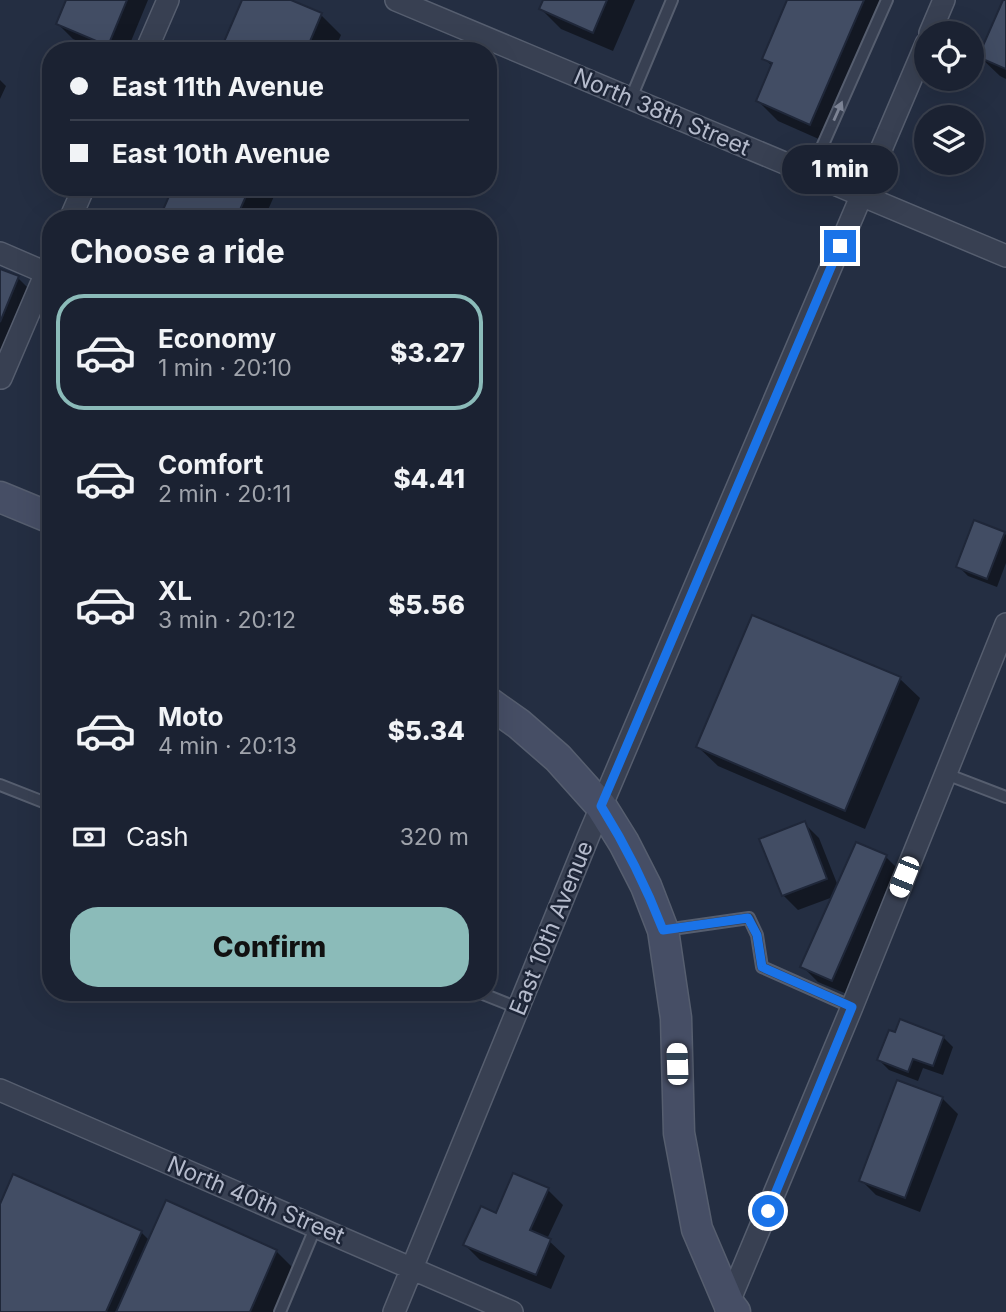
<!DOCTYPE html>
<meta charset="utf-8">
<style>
body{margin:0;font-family:Inter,sans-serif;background:#242a3a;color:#f1f3f6;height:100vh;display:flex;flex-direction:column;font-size:26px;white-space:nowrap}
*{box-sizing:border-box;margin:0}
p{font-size:23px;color:#a0a4ac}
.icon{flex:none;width:38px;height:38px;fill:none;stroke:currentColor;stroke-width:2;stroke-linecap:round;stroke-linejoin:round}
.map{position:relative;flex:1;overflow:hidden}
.side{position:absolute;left:42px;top:210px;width:455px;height:791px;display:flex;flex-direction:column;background:#1b2232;border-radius:28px;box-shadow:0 7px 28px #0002,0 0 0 2px #393f4d}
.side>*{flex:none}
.guide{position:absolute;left:42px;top:42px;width:455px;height:154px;border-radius:28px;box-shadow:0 7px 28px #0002,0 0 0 2px #393f4d;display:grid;align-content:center;height:154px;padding:0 28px;background:#1b2232}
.controls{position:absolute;left:914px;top:21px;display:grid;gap:14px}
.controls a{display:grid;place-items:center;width:70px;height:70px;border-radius:50%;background:#1b2232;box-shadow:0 7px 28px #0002,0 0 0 2px #393f4d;font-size:35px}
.end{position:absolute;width:32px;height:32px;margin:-16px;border:9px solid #1a73e8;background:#fff;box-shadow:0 0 0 4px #fff}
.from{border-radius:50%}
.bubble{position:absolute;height:49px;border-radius:24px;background:#1b2232;box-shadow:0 7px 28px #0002,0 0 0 2px #393f4d;font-size:23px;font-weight:800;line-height:49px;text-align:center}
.car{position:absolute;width:21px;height:42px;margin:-21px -10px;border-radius:9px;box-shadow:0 0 5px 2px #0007;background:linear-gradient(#fff 24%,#345 0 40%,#fff 0 76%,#345 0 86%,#fff 0)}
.guide b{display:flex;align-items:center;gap:24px;height:66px;font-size:26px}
.guide b+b{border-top:2px solid #393f4d}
.guide i{width:18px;height:18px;background:#f1f3f6}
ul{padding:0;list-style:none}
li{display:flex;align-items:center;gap:21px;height:116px;margin:0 14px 10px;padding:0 14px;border:4px solid transparent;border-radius:28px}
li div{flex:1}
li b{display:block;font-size:26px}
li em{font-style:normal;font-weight:800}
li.selected{border-color:#8bbbb9}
li>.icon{width:63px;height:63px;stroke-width:1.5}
h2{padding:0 28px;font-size:32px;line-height:84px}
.pay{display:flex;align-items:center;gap:18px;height:77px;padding:0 28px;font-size:26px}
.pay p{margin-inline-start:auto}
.action{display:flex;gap:14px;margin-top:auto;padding:14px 28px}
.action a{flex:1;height:80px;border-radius:28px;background:#8bbbb9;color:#111;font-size:28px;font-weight:800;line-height:80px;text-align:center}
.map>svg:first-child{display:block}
.green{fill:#263d43}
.shadow{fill:#0007}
.building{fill:#424d64;stroke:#1f2739;stroke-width:2}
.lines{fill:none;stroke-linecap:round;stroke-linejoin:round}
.lane-casing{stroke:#565e6f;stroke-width:14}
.street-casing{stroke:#565e6f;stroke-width:24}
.secondary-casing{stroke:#565e6f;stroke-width:33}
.lane{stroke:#384052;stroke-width:10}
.street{stroke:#384052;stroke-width:21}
.secondary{stroke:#464e65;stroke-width:30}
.oneway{fill:#7d8495}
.route{stroke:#1a73e8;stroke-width:9}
.labels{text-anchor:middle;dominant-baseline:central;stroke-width:5;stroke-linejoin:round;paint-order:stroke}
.street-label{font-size:23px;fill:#b5bbcc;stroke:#1d2537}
</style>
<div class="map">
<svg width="1006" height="1312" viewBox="0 0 1006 1312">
<rect width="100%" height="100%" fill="#242e42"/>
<path class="green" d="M350,187H422L411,197L357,191Z"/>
<path class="shadow" d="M68,0H148L127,51H102L73,39L58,24Z
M244,0H286L321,15L341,35L334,51H222Z
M545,0H635L613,51L561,29L541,9Z
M789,0H892L830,144L778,121L758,101L773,67L764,58Z
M1005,0H1006V79L1000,76L980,57Z
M0,80L6,86L0,99Z
M200,187H269L275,194L264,219H161Z
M0,271L18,278L38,298L0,373Z
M1004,533L1006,535V563L997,587L968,576L958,566Z
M900,679L920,698L865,829L718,766L698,747Z
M804,823L819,838L838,886L886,857L901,872L847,994L818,982L803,967L833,897L798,910L783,895Z
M943,1037L953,1047L943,1075L923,1068L918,1081L889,1070L879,1060Z
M898,1082L943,1099L958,1114L920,1212L876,1195L861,1180Z
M548,1190L563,1205L547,1239L565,1256L551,1289L480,1260L465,1245L497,1215Z
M0,1209L141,1232L150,1241L276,1251L296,1271L278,1312H0Z"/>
<path class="building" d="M66,0H127L108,46L56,24Z
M242,0H291L322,13L306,51H220Z
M543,0H607L593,33L539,9Z
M787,0H864L810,125L756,101L772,63L762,59Z
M1003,0H1006V69L978,57Z
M173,187H250L236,219H159Z
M0,269L19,276L0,322Z
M974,520L1005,532L987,579L956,567Z
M752,615L901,677L845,811L696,747Z
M805,821L827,879L782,896L759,839Z
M856,842L887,855L832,981L800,967Z
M900,1019L944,1036L933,1066L913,1059L908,1072L877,1060L889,1030L895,1032Z
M897,1080L943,1097L905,1198L859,1181Z
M513,1173L549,1188L530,1230L551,1239L536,1275L463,1245L481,1206L496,1213Z
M13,1174L142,1231L106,1312H0V1204Z
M166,1200L277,1250L250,1312H116Z"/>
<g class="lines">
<g class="lane-casing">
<path id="lane" d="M631,98L672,0
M810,174L887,0
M946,774L1006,797
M0,785L51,805
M665,930L749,918L757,935L762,967L852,1007
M478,992L518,1008
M280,1312L316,1226"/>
</g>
<g class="street-casing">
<path id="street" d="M396,0L1006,256
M930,33L944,0
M146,51L168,0
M70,219L84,187
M0,253L51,275
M1,378L51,261
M0,1090L512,1312
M726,1309L852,1007L1006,624
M394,1312L589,835L926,44"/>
</g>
<g class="secondary-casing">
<path id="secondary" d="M0,497L51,518
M488,702L519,724L558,758L601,806L624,843L646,886L663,930L676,1018L679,1133L697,1229L729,1304L735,1312"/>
</g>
<use href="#lane" class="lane"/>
<use href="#street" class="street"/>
<use href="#secondary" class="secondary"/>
</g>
<defs><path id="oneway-solid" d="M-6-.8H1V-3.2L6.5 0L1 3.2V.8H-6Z" transform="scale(1.75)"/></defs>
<use class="oneway" href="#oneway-solid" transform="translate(838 111) rotate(-66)"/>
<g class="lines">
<path class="route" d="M768,1211L852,1007L762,967L757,935L748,918L663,930C646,886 626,846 601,806L840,246"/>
</g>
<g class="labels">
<g class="street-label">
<text transform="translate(662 112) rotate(23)">North 38th Street</text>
<text transform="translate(551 928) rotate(-68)">East 10th Avenue</text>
<text transform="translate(256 1200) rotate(23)">North 40th Street</text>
</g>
</g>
</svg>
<div class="controls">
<a><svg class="icon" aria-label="locate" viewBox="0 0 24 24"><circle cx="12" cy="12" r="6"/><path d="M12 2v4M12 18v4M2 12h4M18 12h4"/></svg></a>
<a><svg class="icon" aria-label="layers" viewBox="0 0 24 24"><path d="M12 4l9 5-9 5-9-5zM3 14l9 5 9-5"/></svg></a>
</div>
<i class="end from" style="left:768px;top:1211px"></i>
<i class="end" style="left:840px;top:246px"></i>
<div class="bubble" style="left:782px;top:145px;width:116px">1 min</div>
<i class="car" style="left:904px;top:877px;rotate:202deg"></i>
<i class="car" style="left:677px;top:1064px;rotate:358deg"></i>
<div class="guide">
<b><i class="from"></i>East 11th Avenue</b>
<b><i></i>East 10th Avenue</b>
</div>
<section class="side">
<h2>Choose a ride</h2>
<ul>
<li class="selected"><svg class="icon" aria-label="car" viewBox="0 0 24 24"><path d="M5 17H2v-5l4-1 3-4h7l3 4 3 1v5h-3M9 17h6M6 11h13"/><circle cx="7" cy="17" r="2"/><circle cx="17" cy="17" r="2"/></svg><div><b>Economy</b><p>1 min · 20:10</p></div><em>$3.27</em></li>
<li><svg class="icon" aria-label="car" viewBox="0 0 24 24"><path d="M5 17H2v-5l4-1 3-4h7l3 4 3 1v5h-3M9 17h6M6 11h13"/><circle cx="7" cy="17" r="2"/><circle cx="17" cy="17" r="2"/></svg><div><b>Comfort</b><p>2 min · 20:11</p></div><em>$4.41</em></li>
<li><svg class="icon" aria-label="car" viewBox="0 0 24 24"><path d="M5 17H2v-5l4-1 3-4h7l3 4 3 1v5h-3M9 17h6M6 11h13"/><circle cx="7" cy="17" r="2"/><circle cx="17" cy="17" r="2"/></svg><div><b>XL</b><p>3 min · 20:12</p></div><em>$5.56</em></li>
<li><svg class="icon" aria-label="car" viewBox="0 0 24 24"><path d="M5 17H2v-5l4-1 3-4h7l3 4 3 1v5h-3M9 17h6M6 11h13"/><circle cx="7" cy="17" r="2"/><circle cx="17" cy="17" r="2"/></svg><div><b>Moto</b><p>4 min · 20:13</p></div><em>$5.34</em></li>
</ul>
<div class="pay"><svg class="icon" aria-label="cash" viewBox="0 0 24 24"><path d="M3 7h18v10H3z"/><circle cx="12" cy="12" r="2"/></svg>Cash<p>320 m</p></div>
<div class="action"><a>Confirm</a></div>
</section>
</div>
